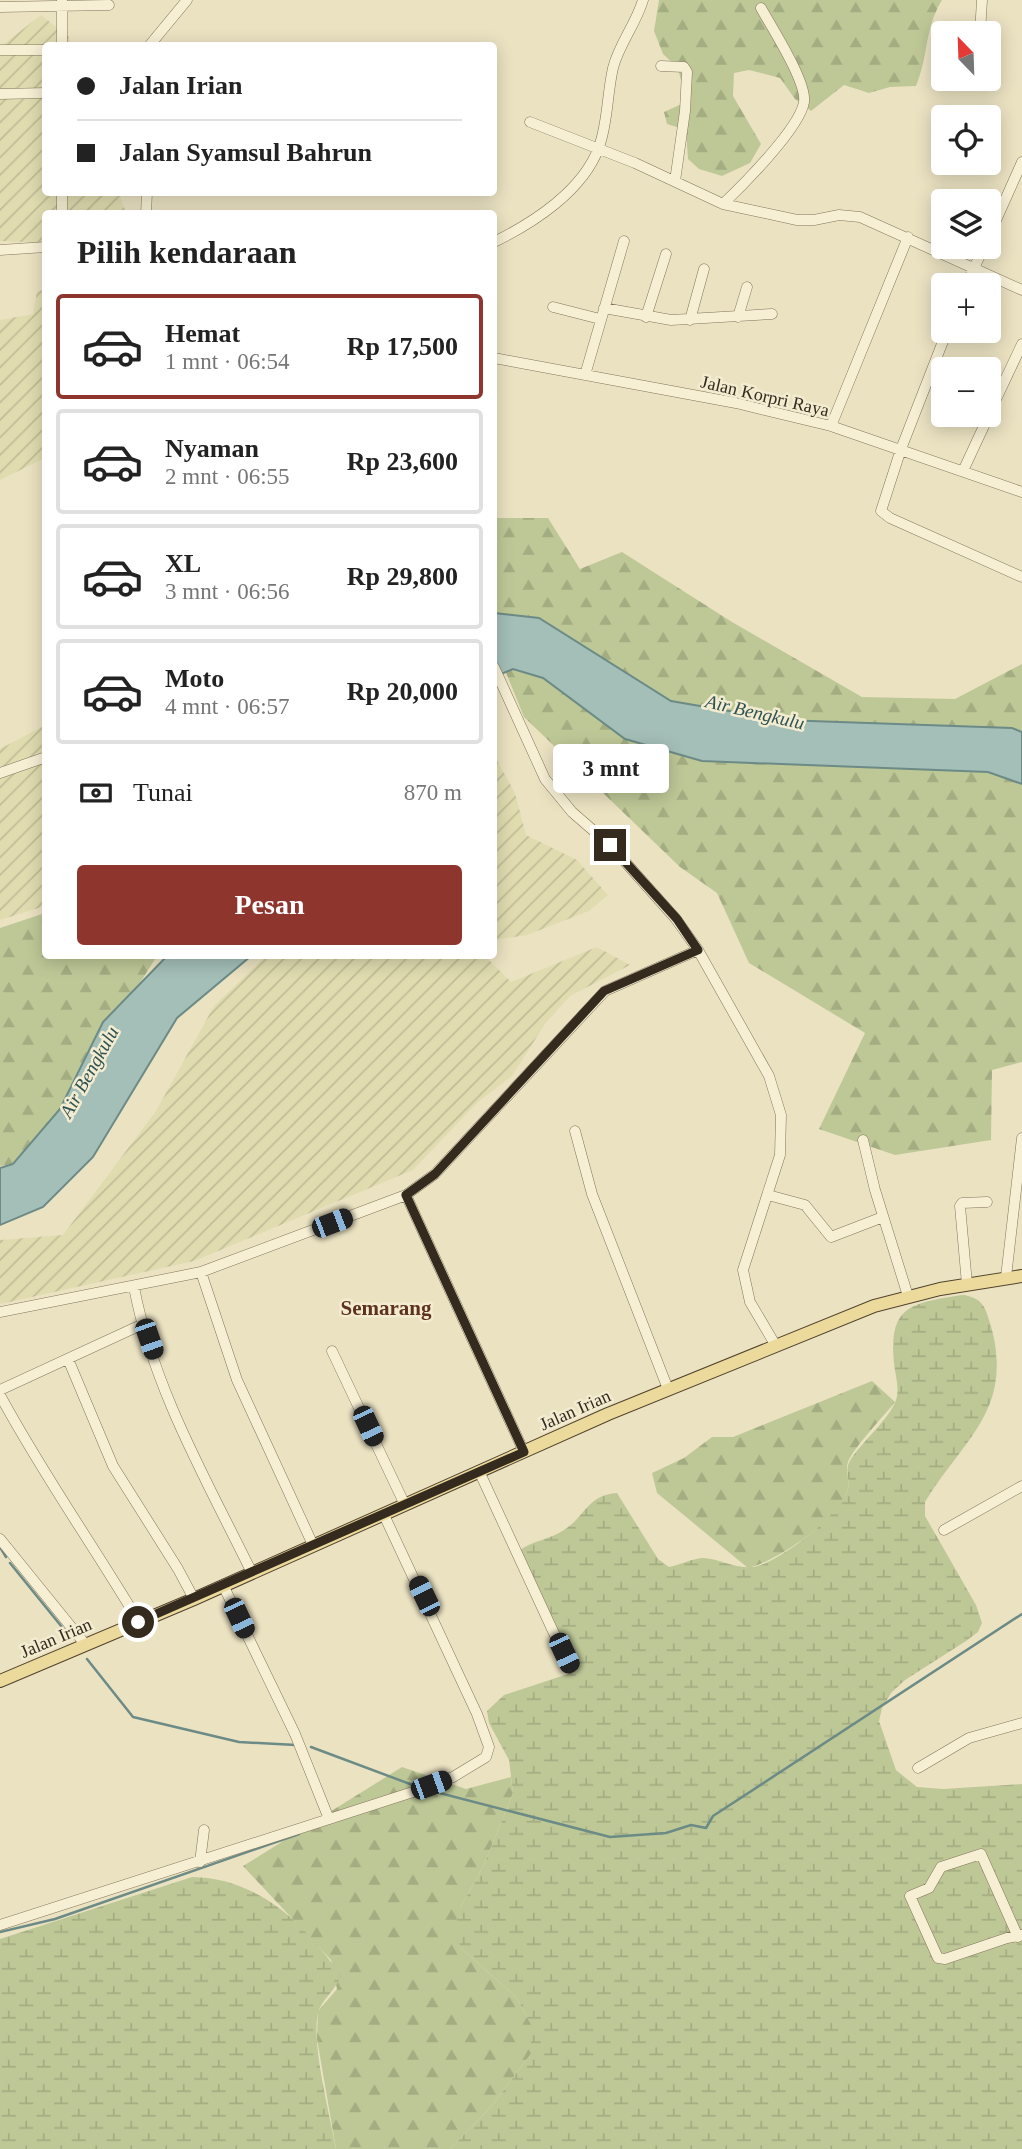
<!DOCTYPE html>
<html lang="id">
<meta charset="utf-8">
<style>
body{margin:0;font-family:Georgia,serif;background:#f6f6f6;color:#222;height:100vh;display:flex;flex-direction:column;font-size:26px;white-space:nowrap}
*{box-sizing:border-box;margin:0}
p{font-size:23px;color:#767676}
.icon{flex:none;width:38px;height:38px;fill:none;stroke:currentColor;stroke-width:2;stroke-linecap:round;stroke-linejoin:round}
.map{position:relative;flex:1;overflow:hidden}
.sheet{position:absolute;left:42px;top:210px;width:455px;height:749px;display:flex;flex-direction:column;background:#fff;border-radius:7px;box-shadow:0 4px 18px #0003}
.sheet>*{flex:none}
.top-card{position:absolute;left:42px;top:42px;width:455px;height:154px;border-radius:7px;box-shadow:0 4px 18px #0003;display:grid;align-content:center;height:154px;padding:0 35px;background:#fff}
.needle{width:46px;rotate:337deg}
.fabs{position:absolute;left:931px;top:21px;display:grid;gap:14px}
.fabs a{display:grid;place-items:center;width:70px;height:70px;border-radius:7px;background:#fff;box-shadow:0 4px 18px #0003;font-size:35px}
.end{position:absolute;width:32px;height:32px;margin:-16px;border:9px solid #342b1e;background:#fff;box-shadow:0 0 0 4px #fff}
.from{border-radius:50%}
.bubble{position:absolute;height:49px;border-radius:7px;background:#fff;box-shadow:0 4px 18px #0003;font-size:23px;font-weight:600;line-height:49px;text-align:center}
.car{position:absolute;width:21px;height:42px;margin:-21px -10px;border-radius:9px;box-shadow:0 0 5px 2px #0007;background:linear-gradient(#222 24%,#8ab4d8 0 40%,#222 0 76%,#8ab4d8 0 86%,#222 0)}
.top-card b{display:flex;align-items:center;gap:24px;height:66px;font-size:26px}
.top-card b+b{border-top:2px solid #e0e0e0}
.top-card i{width:18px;height:18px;background:#222}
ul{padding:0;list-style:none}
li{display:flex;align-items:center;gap:21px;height:105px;margin:0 14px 10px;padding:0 21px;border:4px solid #e0e0e0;border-radius:7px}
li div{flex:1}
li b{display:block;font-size:26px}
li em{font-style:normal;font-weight:600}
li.current{border-color:#8e362e}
li>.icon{width:63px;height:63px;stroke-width:1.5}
h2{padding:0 35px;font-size:32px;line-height:84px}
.pay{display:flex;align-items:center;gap:18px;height:77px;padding:0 35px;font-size:26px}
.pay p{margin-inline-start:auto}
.action{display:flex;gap:14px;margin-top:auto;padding:14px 35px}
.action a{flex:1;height:80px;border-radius:7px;background:#8e362e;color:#fff;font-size:28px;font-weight:600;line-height:80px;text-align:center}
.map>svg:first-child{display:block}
.farmland{fill:url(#farmland-furrows)}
.forest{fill:url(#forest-firs)}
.wetland{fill:url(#wetland-marsh)}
.water{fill:#a4beb8;stroke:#6c8b86;stroke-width:2}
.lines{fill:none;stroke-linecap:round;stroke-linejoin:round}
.stream{stroke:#6c8b86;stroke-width:2.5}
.minor-casing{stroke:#83745a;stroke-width:11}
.major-casing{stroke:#51422e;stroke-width:14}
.minor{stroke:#f6efd4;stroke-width:10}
.major{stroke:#ecda9c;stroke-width:12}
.route{stroke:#342b1e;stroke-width:9}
.labels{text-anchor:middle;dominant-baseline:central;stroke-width:5;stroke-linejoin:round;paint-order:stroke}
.street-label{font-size:18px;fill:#342b1e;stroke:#f3ecd1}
.water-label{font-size:19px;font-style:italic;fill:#2e5253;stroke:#f3ecd1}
.quarter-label{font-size:21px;font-weight:bold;fill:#5e3220;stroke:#f3ecd1}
</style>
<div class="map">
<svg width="1022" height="2149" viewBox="0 0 1022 2149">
<defs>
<pattern id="farmland-furrows" width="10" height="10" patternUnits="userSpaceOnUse" patternTransform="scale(1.75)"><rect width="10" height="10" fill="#e0dcb0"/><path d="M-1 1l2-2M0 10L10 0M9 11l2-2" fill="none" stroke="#c1bd97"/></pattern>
<pattern id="forest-firs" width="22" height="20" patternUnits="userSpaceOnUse" patternTransform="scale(1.75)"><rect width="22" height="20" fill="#bec897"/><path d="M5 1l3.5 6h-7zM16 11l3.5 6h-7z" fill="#a4ac82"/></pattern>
<pattern id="wetland-marsh" width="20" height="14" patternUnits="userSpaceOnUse" patternTransform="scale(1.75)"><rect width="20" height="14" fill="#bec897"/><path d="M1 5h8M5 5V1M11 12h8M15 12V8" fill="none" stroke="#a4ac82"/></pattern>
</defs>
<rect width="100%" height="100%" fill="#ebe2c2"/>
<path class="farmland" d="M41,15L69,37L71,45L46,46V192L119,193L126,213L46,214L45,243L0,241V47Z
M45,290V458L0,480V320L33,314L37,291Z
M45,725V906L0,920V749Z
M494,755L515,793L526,835L577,860L608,895L589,911L527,935L494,940Z
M597,947L630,965L570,996L545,1024L512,1076L478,1102L413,1170L194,1261L0,1304V1240L63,1235L156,1111L214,1006L266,956H485L511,982Z"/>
<path class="forest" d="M659,0H942C924,30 929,54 916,86L890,87L869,93L844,85L811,111L795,99L780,78L749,70L734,73L733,96L761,144L750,163L722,176L699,169L688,159L686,130L667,124L664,112L686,102L678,68L663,54L654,31Z
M494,518H548L580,569L622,552L732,622L862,697L955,699L1022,664V1062L992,1070L991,1140L895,1155L819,1129L865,1033L749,963L717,893L680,867L524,717L494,643Z
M45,913L46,956H157L60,1109L13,1164L0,1166V928Z
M872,1381L895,1402C884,1416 854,1447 848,1462C845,1471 850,1480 848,1489C841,1519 775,1562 748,1568L657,1493L652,1473L684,1458L712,1437H733Z
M402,1767L466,1789L511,1777L513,1793L483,1867L460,1908L461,1948L516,1997L531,2024V2054L490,2108L450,2149H336L317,2039L318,2011L337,1989L331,1960L243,1866Z"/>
<path class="wetland" d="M962,1295C983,1298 985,1306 991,1326C1014,1410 964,1438 925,1502V1516L976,1605L982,1623L978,1632L966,1641L905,1680L891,1693L882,1708L879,1721L896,1770L917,1787L943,1789L1022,1784V2149H450L490,2108L531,2054V2024L516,1997L461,1948L454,1927L460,1908L483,1867L513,1793L509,1760L489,1723L487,1711L504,1695L571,1673L576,1667L519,1551C531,1541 551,1539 564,1530C585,1517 587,1495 617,1493L658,1559L669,1567C680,1565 693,1558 704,1558C725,1560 740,1572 761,1565C784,1557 842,1514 848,1489C850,1479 844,1468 851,1459C862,1442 890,1418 896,1400C900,1388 895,1375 894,1363C888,1305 912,1303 962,1295Z
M192,1877C258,1878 306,1924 341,1976C336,1990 321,2000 318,2013C311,2044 330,2115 336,2149H0V1939Z"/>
<path class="water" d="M494,613L539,618L671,701L782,720L1012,728L1022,732V784L988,772L702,761L625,739L543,678L513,669L494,677Z
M167,956H251L177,1018L93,1157L43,1207L0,1225V1168L13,1164L60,1109L103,1022Z"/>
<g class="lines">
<path class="stream" d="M0,1547L6,1557
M10,1563L70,1637
M87,1659L133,1717L239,1742L296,1745
M311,1747L418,1787
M428,1790L610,1837L666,1833L691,1825L706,1828L713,1816L1022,1614
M0,1932L55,1919L299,1834"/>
<g class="minor-casing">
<path id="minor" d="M62,0V46
M0,7L109,5
M980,33L982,0
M149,46L187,0
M0,50H46
M661,66L684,67L687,72L685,111L675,181
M0,94L46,93
M530,122L635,163L723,204L797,220H814L839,215L860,217L1022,290
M62,192V214
M723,204C742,186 800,128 804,102C807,82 772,28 761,8
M146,214L147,192
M989,236L1022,162
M494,242C533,223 583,191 599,147C608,122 607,94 613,68C619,44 636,24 643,0
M0,250L46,247
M966,285L984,247
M553,307L600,319
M604,308L671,320L772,314
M646,317L666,254
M738,317L747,287
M690,320L704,269
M947,331L901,449L881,511L890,518L1022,577
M494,358L736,403L831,426L1022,492
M585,375L624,241
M989,414L1022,344
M831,426L908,237
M963,471L989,415
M494,667L545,779L572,812L610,845L676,919L698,950L769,1076L781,1115L780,1155L743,1270L750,1302L776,1346
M0,773L46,757
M575,1131L592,1194L668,1389
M863,1140L875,1190L908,1296
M406,1195L524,1452
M768,1195L805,1205L831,1237L883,1217
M201,1272L237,1380L313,1545
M1006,1277L1022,1138
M967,1284L960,1206L962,1203L987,1202
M134,1287C153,1388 207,1481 252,1573
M0,1312L201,1272L406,1195L435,1174L605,991L698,950
M332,1351L405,1505
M68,1359L113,1466L178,1569L194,1599
M0,1390L143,1324
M0,1395C42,1473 93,1545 139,1622
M479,1471L570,1668
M944,1530L1022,1486
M0,1539L85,1644
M223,1585L295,1734L329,1819
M918,1768L969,1738L1022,1723
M200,1862L204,1830
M0,1925L419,1790L453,1777L486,1757L489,1747L477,1714L384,1515
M1018,1937L981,1854L941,1867L929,1888L910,1896L938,1958L945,1959L1007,1938L1022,1935"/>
</g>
<g class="major-casing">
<path id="major" d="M0,1681L194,1599L608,1414L874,1306L940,1289L1022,1276"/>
</g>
<use href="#minor" class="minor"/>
<use href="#major" class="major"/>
</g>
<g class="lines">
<path class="route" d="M138,1622L524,1452L406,1195L435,1174L604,991L698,950L677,919L610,845"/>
</g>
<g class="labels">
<g class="street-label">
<text transform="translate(765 396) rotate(13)">Jalan Korpri Raya</text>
<text transform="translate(575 1410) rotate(-24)">Jalan Irian</text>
<text transform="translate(56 1638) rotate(-23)">Jalan Irian</text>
</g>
<g class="water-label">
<text transform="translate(755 712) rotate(13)">Air Bengkulu</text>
<text transform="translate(89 1072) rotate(-61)">Air Bengkulu</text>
</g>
<g class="quarter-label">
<text x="386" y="1308">Semarang</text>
</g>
</g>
</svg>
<div class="fabs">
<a><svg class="needle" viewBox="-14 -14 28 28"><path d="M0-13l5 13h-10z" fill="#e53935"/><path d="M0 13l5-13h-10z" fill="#767676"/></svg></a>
<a><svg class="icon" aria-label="locate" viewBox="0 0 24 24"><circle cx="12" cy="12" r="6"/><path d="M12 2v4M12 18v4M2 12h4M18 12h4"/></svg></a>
<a><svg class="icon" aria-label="layers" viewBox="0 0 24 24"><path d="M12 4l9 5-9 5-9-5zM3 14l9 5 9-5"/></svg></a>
<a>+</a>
<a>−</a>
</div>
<i class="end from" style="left:138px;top:1622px"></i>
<i class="end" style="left:610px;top:845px"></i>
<div class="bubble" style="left:553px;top:744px;width:116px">3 mnt</div>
<i class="car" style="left:332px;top:1223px;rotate:69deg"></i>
<i class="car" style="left:149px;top:1339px;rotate:161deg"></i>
<i class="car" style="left:368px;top:1426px;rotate:155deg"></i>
<i class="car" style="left:424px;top:1596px;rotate:334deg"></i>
<i class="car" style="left:239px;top:1618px;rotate:155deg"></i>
<i class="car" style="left:564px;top:1653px;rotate:155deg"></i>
<i class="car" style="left:431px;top:1785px;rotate:70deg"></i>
<div class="top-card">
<b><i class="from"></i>Jalan Irian</b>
<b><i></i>Jalan Syamsul Bahrun</b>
</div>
<section class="sheet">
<h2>Pilih kendaraan</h2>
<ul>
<li class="current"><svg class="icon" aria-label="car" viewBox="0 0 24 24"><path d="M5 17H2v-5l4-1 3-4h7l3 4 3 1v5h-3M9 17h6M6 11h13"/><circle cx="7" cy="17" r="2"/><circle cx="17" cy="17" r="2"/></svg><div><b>Hemat</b><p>1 mnt · 06:54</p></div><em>Rp 17,500</em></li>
<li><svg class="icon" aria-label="car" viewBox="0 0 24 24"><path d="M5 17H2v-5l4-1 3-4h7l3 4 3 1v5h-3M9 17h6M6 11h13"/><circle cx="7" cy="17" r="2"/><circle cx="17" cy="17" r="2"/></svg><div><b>Nyaman</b><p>2 mnt · 06:55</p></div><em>Rp 23,600</em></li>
<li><svg class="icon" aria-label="car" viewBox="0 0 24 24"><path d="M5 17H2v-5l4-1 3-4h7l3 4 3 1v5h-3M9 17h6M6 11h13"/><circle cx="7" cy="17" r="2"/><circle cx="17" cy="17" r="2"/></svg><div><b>XL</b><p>3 mnt · 06:56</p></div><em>Rp 29,800</em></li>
<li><svg class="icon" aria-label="car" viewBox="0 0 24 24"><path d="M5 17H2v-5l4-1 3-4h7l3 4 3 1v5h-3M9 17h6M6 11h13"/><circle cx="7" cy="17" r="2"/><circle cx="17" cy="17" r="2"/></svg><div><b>Moto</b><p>4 mnt · 06:57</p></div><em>Rp 20,000</em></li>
</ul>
<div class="pay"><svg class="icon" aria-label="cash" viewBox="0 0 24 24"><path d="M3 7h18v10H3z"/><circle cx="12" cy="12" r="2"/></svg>Tunai<p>870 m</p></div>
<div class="action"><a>Pesan</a></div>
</section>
</div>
